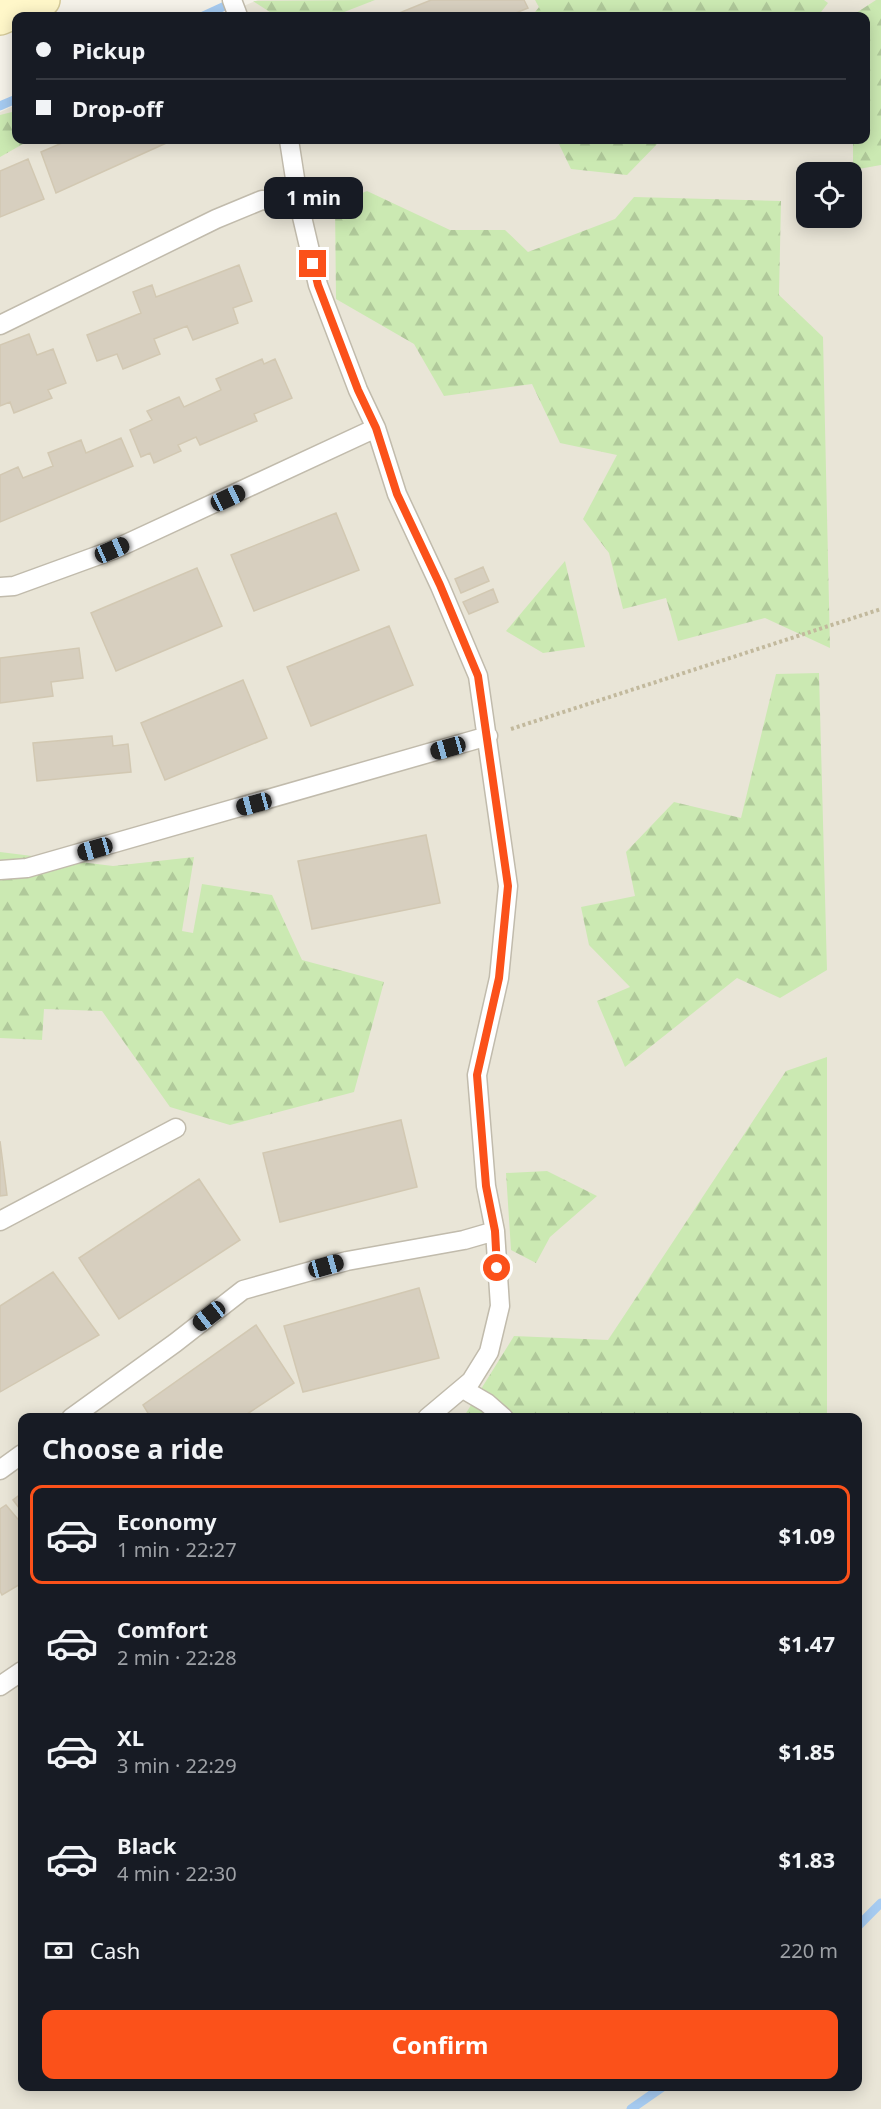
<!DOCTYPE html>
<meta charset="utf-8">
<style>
body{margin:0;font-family:"Noto Sans",sans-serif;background:#20242c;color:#f1f3f6;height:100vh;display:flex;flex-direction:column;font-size:22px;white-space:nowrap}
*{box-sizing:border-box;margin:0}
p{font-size:20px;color:#9ea1a6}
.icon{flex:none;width:33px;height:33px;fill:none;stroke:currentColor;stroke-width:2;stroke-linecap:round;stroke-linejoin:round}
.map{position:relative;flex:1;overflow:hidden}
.drawer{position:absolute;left:18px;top:1413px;width:844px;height:678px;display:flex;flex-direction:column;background:#171b24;border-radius:12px;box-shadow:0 3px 15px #0003}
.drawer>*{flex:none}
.banner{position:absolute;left:12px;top:12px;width:858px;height:132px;border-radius:12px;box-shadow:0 3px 15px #0003;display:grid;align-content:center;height:132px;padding:0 24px;background:#171b24}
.controls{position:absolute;left:796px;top:162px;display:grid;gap:12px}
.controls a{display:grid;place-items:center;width:66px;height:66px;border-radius:12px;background:#171b24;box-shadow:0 3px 15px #0003;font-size:30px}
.end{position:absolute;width:27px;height:27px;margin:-14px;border:8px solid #fb511a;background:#fff;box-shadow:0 0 0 3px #fff}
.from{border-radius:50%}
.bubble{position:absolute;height:42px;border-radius:12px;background:#171b24;box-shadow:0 3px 15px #0003;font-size:20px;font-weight:700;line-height:42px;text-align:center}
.car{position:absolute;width:18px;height:36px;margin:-18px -9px;border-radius:8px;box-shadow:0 0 4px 2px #0007;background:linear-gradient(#222 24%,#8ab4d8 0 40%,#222 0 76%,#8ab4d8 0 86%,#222 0)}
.banner b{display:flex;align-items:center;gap:21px;height:57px;font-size:22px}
.banner b+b{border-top:2px solid #363941}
.banner i{width:15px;height:15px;background:#f1f3f6}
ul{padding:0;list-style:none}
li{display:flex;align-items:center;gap:18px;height:99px;margin:0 12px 9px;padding:0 12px;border:3px solid transparent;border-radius:12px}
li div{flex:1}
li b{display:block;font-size:22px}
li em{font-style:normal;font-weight:700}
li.on{border-color:#fb511a}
li>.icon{width:54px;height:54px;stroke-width:1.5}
h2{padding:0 24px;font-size:27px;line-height:72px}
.pay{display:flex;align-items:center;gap:15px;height:66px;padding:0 24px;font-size:22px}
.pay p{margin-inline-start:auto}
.action{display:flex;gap:12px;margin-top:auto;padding:12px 24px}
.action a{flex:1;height:69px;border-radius:12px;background:#fb511a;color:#fff;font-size:24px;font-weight:700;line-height:69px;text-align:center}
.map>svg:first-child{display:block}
.residential{fill:#e9e5d7;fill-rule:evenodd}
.forest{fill:url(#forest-firs)}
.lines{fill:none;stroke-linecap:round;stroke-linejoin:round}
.stream{stroke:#a6cbf1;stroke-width:9}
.building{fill:#d7cfbf;stroke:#d2c8b2;stroke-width:1.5}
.lane-casing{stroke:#c1bbac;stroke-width:21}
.secondary-casing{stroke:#d5ca99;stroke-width:36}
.path{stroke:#c2b99d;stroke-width:4;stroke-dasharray:3 3;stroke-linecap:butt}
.lane{stroke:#fff;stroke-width:18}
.secondary{stroke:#fff7c9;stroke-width:33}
.route{stroke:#fb511a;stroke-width:8}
</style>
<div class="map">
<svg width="881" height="2109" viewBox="0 0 881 2109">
<defs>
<pattern id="forest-firs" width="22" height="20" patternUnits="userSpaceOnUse" patternTransform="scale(1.5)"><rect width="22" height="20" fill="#cbe9b2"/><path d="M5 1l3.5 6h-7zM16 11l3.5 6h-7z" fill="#b0c99a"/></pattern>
</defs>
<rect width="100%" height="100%" fill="#f5f2e9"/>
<path class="residential" d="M258,0H881V2109H0V112L16,105V140H866V16H220ZM807,172H852V218H807ZM22,1418H858V2086H22Z"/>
<path class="forest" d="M375,0L334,16H276L253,1Z
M535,0H824L828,3L818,16H532L539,7Z
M876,0H881V165L853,170V140H866V16H853V15Z
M16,111V140H30L0,157V115Z
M557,140H661L627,175L571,169Z
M367,191L450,230H505L528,252L615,219L634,197L781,201L779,295L823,337L830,648L765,618L678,641L666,598L623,609L609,553L583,519L617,455L560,443L532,384L444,396L414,344L336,299L335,204Z
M565,561L585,647L543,653L506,631Z
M819,673L827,970L780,998L737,978L625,1067L597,1001L630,987L589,945L581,907L635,896L626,852L674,802L741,818L776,674Z
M0,852L113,866L194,857L182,931L193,933L202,884L272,895L302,960L384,982L354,1092L230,1125L170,1107L102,1011L44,1009L42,1040L0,1038Z
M827,1057V1417L463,1418L514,1336L608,1340L786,1071Z
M547,1171L597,1196L550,1237L536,1263L511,1250L506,1173Z"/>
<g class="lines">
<path class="stream" d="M203,16L227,5
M0,106L16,99
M858,1926L881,1903
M631,2109L664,2086"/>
</g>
<path class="building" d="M431,0H524L528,8L508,16H392Z
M69,140H173L56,193L41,152Z
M28,159L44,199L0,217V171Z
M239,265L252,301L233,308L238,323L193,340L187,326L154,339L160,354L123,369L117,354L97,361L87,335L141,313L133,292L152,285L156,297Z
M29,334L37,355L53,349L66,383L48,390L52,398L14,413L10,402L0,406V345Z
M262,359L264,364L275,359L292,398L254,414L257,421L200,445L196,437L178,445L181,451L154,463L150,453L141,457L130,430L152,420L147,411L179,397L184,407L221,390L216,379Z
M121,438L133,466L0,522V475L18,467L23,478L53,466L48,453L81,440L86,453Z
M336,513L359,570L254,611L231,555Z
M483,567L489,581L461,593L455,579Z
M197,568L222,626L116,671L91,613Z
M493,589L498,602L469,614L463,602Z
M389,626L413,685L311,726L287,667Z
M79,648L83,678L51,682L53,696L0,703V658Z
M243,680L267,738L165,780L141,723Z
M112,736L113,746L128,744L131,772L37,781L33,743Z
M426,835L440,903L312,929L298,861Z
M401,1120L417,1187L280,1222L263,1153Z
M0,1141L7,1195L0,1196Z
M199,1179L240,1240L119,1319L79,1258Z
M53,1272L99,1335L0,1392V1306Z
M419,1288L439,1358L303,1392L284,1326Z
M256,1325L294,1383L241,1418H151L143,1405Z
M22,1493V1512L13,1500Z
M6,1505L22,1524V1583L2,1595L0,1591V1509Z"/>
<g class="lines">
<g class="lane-casing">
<path id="lane" d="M232,0L238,16
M289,140L299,204
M0,325L216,219L262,200L299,204L318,285L358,390L376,428L397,494L440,586L478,676L508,886L499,978L477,1075L486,1186L495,1231L464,1240L347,1261L243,1290L175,1343L71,1418
M0,587L14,586L113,550L376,428
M0,870L27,868L488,736
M0,1221L176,1128
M463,1389L487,1403L504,1418
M427,1418L471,1381L489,1352L500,1306L495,1231
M0,1470L22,1454
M0,1686L22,1671"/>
</g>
<g class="secondary-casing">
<path id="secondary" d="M0,18L43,0"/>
</g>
<path class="path" d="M511,729L881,609"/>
<use href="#lane" class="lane"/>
<use href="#secondary" class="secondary"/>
</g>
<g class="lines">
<path class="route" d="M313,264L318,285L358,390L376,428L397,494L440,585L478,676L508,886L499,978L477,1075L486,1186L495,1231L497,1268"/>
</g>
</svg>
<div class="controls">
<a><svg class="icon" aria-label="locate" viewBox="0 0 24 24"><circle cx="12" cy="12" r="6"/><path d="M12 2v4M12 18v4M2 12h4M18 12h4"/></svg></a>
</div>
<i class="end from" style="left:497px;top:1268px"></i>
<i class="end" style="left:313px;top:264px"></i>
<div class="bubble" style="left:264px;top:177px;width:99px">1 min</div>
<i class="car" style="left:228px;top:498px;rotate:65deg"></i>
<i class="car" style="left:112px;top:550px;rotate:66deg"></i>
<i class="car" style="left:448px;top:748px;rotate:254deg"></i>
<i class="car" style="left:254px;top:804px;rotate:255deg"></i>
<i class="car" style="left:95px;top:849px;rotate:254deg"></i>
<i class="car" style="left:326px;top:1266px;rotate:74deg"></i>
<i class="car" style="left:209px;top:1316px;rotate:232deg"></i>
<div class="banner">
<b><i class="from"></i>Pickup</b>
<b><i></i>Drop-off</b>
</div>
<section class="drawer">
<h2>Choose a ride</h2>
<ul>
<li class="on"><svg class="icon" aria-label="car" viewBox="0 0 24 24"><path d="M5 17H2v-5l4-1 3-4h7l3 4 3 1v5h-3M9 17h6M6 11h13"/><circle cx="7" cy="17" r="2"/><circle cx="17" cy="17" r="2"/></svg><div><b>Economy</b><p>1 min · 22:27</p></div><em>$1.09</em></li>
<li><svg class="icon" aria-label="car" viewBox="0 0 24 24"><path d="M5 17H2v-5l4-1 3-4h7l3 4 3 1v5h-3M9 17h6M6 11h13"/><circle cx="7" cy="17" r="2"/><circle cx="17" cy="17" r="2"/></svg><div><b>Comfort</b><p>2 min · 22:28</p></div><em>$1.47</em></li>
<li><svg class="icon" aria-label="car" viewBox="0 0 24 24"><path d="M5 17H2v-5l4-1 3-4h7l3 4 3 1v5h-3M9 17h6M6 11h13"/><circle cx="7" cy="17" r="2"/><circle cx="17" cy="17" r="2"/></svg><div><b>XL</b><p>3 min · 22:29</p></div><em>$1.85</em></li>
<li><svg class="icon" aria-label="car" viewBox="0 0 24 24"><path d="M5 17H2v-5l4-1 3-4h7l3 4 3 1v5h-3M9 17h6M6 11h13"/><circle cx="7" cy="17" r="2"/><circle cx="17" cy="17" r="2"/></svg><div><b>Black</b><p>4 min · 22:30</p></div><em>$1.83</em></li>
</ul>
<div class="pay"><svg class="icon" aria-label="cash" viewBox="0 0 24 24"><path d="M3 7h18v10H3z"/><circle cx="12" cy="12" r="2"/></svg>Cash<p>220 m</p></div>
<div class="action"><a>Confirm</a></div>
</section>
</div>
